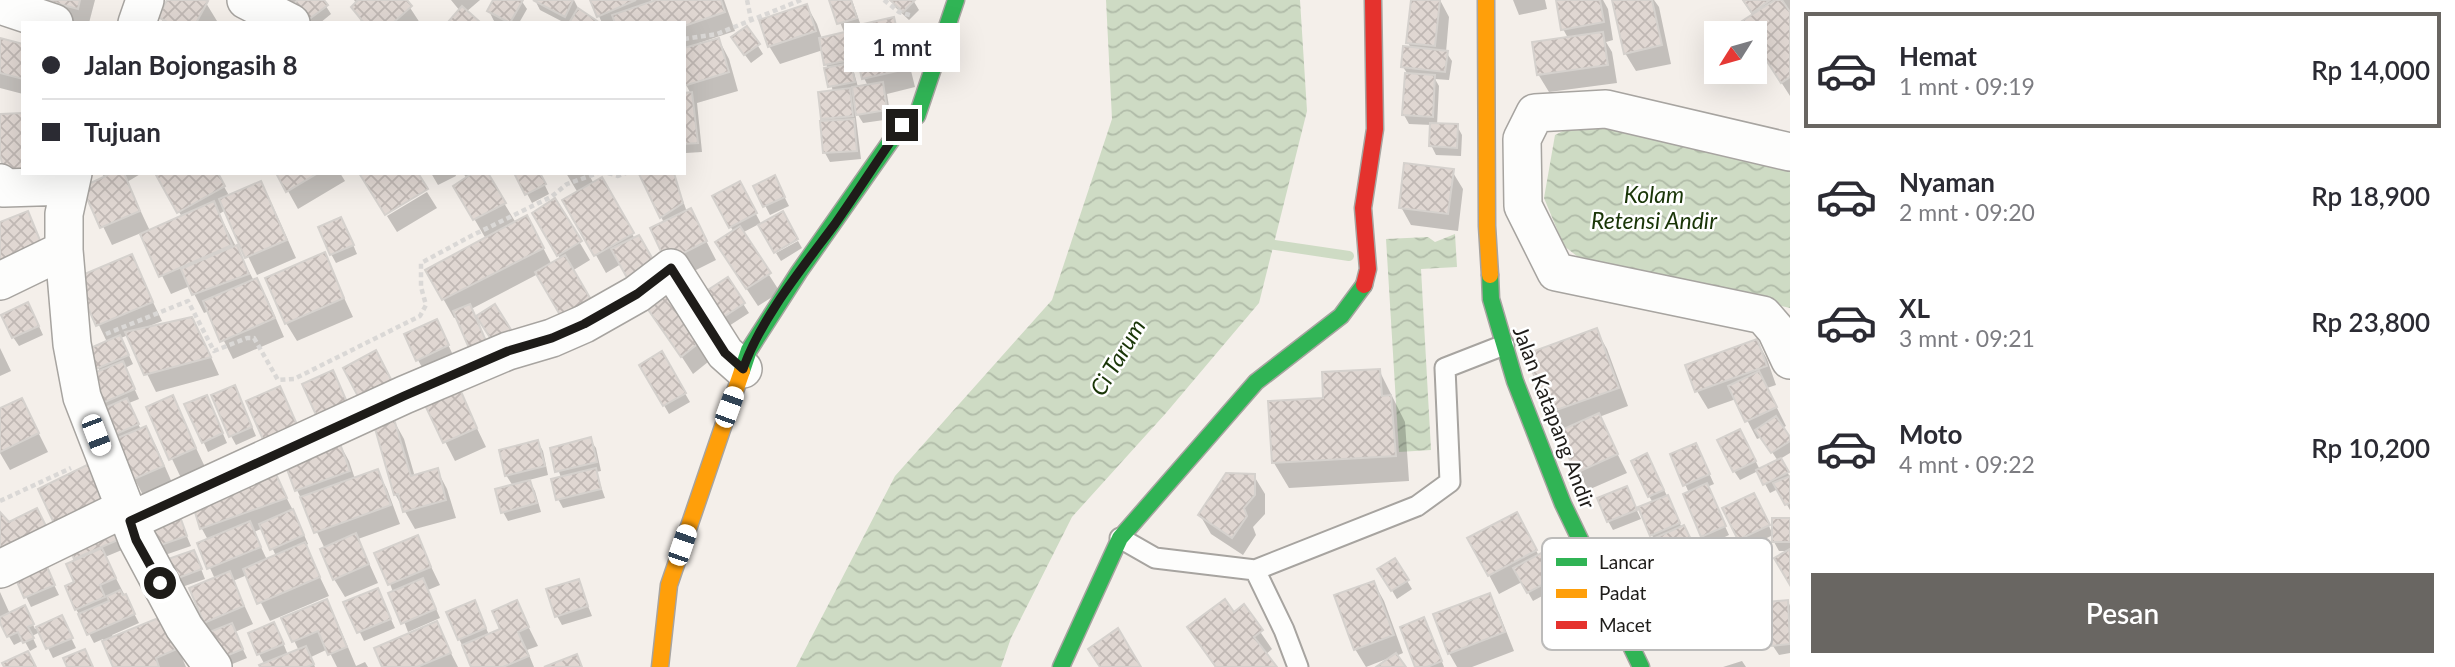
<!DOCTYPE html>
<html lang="id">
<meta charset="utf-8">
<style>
body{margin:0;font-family:Lato,sans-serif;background:#f7f7f7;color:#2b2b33;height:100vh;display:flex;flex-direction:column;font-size:26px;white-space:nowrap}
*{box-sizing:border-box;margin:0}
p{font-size:23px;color:#7c7c81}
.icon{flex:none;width:38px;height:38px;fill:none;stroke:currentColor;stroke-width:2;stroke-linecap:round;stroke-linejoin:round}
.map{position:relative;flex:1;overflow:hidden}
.sheet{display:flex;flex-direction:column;background:#fff;width:665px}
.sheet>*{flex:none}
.guide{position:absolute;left:21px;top:21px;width:665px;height:154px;border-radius:0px;box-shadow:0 7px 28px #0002;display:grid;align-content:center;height:154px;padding:0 21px;background:#fff}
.needle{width:46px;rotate:233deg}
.tools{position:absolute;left:1704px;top:21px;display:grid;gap:14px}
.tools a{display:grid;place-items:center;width:63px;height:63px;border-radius:0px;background:#fff;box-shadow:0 7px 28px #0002;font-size:35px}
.end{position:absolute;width:32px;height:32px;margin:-16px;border:9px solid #1e1c19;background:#fff;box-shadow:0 0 0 4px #fff}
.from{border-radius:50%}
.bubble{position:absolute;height:49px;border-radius:0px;background:#fff;box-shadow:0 7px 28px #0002;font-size:23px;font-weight:600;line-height:49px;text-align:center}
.car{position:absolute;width:21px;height:42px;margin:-21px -10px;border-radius:9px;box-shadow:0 0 5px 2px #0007;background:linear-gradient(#fff 24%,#345 0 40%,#fff 0 76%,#345 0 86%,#fff 0)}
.guide b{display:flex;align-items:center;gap:24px;height:66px;font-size:26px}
.guide b+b{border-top:2px solid #e1e1e2}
.guide i{width:18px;height:18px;background:#2b2b33}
ul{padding:12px 0 0;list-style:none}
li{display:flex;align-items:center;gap:21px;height:116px;margin:0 14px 10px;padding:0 7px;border:4px solid transparent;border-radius:0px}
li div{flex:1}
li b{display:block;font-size:26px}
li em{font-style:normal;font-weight:600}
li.selected{border-color:#696662}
li>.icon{width:63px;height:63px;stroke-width:1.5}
.action{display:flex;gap:14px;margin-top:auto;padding:14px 21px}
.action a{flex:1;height:80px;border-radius:0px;background:#696662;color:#fff;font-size:28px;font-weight:600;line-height:80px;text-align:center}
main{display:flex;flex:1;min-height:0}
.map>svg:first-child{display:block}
.water{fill:url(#water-waves)}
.shadow{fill:#0003;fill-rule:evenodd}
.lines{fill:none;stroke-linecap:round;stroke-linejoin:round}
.stream{stroke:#cedbc4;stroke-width:10}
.building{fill:url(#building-cross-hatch);stroke:#d5d1cd;stroke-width:2}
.lane-casing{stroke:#a7a4a0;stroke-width:23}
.street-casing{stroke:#a7a4a0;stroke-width:40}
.fast-casing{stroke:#a7a4a0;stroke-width:19}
.slow-casing{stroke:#a7a4a0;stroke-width:19}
.jam-casing{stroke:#a7a4a0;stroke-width:19}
.path{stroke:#dad8d6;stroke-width:4.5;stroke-dasharray:5 3.5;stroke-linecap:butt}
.lane{stroke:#fdfdfc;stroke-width:19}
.street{stroke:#fdfdfc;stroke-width:37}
.fast{stroke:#30b455;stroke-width:16}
.slow{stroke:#ff9f0a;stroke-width:16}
.jam{stroke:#e5322d;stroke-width:16}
.route{stroke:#1e1c19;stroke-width:9}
.labels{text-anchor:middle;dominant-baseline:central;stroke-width:5;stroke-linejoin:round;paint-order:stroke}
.street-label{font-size:21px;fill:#1e1c19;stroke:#fff}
.water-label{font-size:23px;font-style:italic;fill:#193507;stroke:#fff}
.key{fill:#fff;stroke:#bcbbba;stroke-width:2}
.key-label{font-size:19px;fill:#1e1c19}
</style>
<main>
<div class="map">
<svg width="1790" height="667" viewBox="0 0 1790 667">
<defs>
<pattern id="water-waves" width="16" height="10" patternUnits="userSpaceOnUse" patternTransform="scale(1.75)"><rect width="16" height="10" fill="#cedbc4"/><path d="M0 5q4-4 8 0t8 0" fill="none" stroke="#b0bba8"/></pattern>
<pattern id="building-cross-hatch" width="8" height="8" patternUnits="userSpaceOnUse" patternTransform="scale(1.75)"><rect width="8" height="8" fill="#e0d7d2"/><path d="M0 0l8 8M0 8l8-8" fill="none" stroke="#c0b8b4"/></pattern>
</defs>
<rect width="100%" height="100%" fill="#f4efea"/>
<path class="water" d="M1106,0H1300L1307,111L1259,303L1166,413L1072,517L1011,638L1001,667H796L895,476L1052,300L1112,119Z
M1600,126L1790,171V308L1582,260L1564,246L1544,198L1555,135L1567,129Z
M1455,234L1457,267L1421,269L1431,450L1399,452L1386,239L1428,237L1435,242Z"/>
<path class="shadow" d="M0,0H95L89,23H73Z
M169,0H202L206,3L217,21L216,23H164L160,17Z
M288,0H322L331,14L320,23H304Z
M354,0H405L420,23H362L353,7L357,4Z
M451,0H480L466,12L478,23H451L460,11Z
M495,0H521L527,9L519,23H495L489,11Z
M535,0H574L578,8L577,10L597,23H565L540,10Z
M592,0H651L653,3L662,0H724L735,31L699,43L700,46L719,40L729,59L738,91L697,103L702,152L686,153L684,150V95L691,94L684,81V23H602Z
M831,0H852L861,26L893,19L903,38L915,87L887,94L891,119L863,123L855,110L861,159L830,162L825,153V123L823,119L833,92L823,50L780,64L769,46L807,6L817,24L822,39L844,34L850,43L855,69H853L858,87L868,86L864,78L852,30L844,32Z
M891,0H913L919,10L909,20L895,7Z
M1412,0H1440L1449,17L1446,52L1452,61L1449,80L1435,79L1439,86L1437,125L1457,126L1462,135L1461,156L1436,155L1431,145L1432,125L1409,124L1404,115L1407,73L1403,67L1411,49L1408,42Z
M1513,0H1545L1547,9L1519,15Z
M1558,0H1603L1608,9L1613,40L1606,42L1612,52L1617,83L1549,92L1538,74L1568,38L1563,29Z
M1613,0H1654L1659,7L1671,64L1636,71L1625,53Z
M1742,0H1790V96L1755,41V33H1751L1744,22L1753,16Z
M747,28L763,54L751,63L739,47Z
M0,40L23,46V94L0,88Z
M1452,171L1463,189L1458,231L1411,225L1401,207Z
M101,173H142L127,182L150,231L182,217L158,176L216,173L230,197L261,184L271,202L296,258L257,275L226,210L219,214L254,281L256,280L267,298L284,337L233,359L209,311L204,313L190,286L171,294L141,233L112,245L84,187L105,178Z
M278,173H340L345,181L298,209Z
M431,173H455L456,176L438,185Z
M463,173H491L487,175L516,223L537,236L552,265L561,260L534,213L555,201L590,260L572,271L538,274L454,318L427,270L486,239L455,186L467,179Z
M516,173H539L549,194L532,203Z
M566,173H588L594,184L601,179L635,239L663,280L718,354L693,374L621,264L606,273L565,200L578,193Z
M652,173H673L687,212L700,229L716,260L678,279L664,223L642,175Z
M740,184L775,250L759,224L742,233L780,292L758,306L728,261L734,233L715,197Z
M755,186H779L789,206L770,215Z
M427,192L437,208L397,232L387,216Z
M346,228L357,254L336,263L331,254Z
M798,241L802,248L781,261L776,253Z
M324,255L353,317L297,341L286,323Z
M131,256L162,321L147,327L202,337L219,375L156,392L128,335L121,338L133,364L125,368L139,399L129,403L141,430L146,428L156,446L173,485L144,497L100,412V372L90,350L107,342L77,279Z
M727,279L749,313L718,333Z
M33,313L43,335L19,346L13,337Z
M441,330L453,355L423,369L418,360Z
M1596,330L1607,349L1628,406L1599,417L1627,473L1588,490L1550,412L1529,355Z
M1757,341L1767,359L1776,385L1767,388L1786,426L1782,428L1790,440V453L1780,459L1790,477V510L1778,489L1770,493L1758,471L1740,480L1734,471L1745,440L1760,470L1778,461L1762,437L1757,439L1736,399L1708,409L1697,391Z
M0,348L11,371L0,376Z
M662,354L690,402L669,414L641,365Z
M1379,370L1405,422L1409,481L1289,488L1274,463L1325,399Z
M458,389L486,447L455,461L426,404Z
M239,396L256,436L236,445L231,436Z
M172,397L205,467L181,478L148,408Z
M187,405L211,406L227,443L208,452Z
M0,410L31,418L48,452L10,470L0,453Z
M394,421L404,439L415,477L437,470L447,489L456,518L415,529L395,494Z
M590,440L596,448L601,471L596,472L605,498L563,508L558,499L561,478L552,449Z
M538,442L543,451L548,475L529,480L535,491L541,512L508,521L503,512L513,486L506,475Z
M339,443L349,461L355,479L377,471L387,489L400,524L358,539L378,583L345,597L334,579L325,549L297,490L286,462Z
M1696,445L1714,484L1707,487L1729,535L1708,545L1703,536L1689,493L1672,455Z
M1652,464L1682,528L1684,527L1701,560L1715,576L1734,613L1680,641L1655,593L1643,598L1633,580L1654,540L1652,535L1653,503L1649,496Z
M274,474L296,516L308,544L305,546L329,596L270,621L247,575L233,581L253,624L235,632L247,658L225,667L205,622L215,579L199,544L208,540L202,529L194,503ZM263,528L276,556L267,560L254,532Z
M1254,476L1265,494V514L1253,527L1256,535L1243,555L1211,534L1200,515Z
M1626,488L1641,519L1613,530L1608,521Z
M40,490L129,547L105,557L139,623L112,635L114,638L173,636L186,667H115L103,639L94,643L76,609L77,561Z
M1759,504L1773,535L1744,549L1724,509Z
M177,513L191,546L162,556L157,547Z
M0,515L43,562L59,595L31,607L16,576Z
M1790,519V551H1779L1774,542Z
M1527,533L1539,556L1547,552L1564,584L1533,601L1522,582L1499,594L1470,539Z
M417,538L440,585L428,590L440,618L408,632L390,584Z
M198,561L205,579L179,588L174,579Z
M1395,561L1412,589L1397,599L1380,570Z
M578,581L592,616L562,625L557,616Z
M1374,583L1384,601L1403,653L1396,656L1403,667H1379L1389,658L1366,667L1355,649Z
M0,592L10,614L29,616L35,629L61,617L76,648L53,658L40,632L32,636L37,647L30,651L24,640L14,645L0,621Z
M1489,595L1499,613L1514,651L1472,667H1457L1449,653Z
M382,599L395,628L364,641L346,603Z
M326,601L336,619L356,666L365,662L368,667H337L328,649L311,657L315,667H262L265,665L259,654L279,633L288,655L299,651L284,619Z
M1788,601L1790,606V653L1779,655L1773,646Z
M516,602L538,646L527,650L534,667H473L459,639L479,611L489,635L502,630Z
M1243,607L1272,649L1265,655L1274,667H1215L1189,628L1234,614Z
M436,624L458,667H384Z
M1429,628L1444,667H1417Z
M1742,661L1746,667H1723Z"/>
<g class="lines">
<path class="stream" d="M1262,243L1349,256"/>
</g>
<path class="building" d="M44,0H80L78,9Z
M167,0H205L208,1L196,23H169L158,17Z
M298,0H324L328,5L304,23L291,6Z
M358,0H407L412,6L393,23H364L351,7Z
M493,0H523L510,23L487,11Z
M533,0H573L565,17Z
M590,0H636L597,17Z
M656,0H721L725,12L684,26V23H615L612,15Z
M829,0H851L857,18L837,24Z
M890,0H915L903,12Z
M1411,0H1440L1435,46L1406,43Z
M1556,0H1600L1604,22L1561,30Z
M1612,0H1652L1662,45L1624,54Z
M1743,0H1770L1752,13Z
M1775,0H1782L1790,12V77L1781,83L1755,43V33H1749L1742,21Z
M807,4L816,31L768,47L759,20Z
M462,6L481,23L448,22Z
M578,8L600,23H569Z
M894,17L906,69L862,79L850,27Z
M747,26L760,44L744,55L731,37Z
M845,32L851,60L824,65L819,38Z
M1603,32L1608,65L1537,75L1532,42Z
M0,38L23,44V79L0,73Z
M719,38L729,72L684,86V48Z
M1403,46L1448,51L1445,72L1401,67Z
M851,63L855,82L828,87L824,68Z
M1405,73L1435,75L1433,117L1402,115Z
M883,82L887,110L856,115L852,87Z
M850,88L853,116L821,119L818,92Z
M692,92L698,143L684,144V93Z
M23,113V173L6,179L0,155V114Z
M854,119L857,151L823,153L820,121Z
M1430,123L1458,124L1457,148L1429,146Z
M1404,163L1454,169L1448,214L1399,208Z
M112,173H124L140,211L100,228L82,187Z
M160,173H218L225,186L177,213L156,175Z
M276,173H318L286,192Z
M359,173H418L428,189L385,215Z
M473,173H488L506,203L473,220L453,186Z
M514,173H540L546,184L525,195Z
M674,173L683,203L660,218L639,174Z
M775,175L785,197L763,207L753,186Z
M602,177L634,233L594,256L562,200Z
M261,181L287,240L245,258L219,199Z
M740,181L757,213L729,228L712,196Z
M555,198L582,241L557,256L532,213Z
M214,201L232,245L159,277L140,234Z
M691,208L707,241L666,262L650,228Z
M28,211L44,250L0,268V222Z
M783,211L798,239L774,253L758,225Z
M527,215L544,248L442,300L425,270Z
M341,217L354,245L330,255L318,227Z
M740,226L771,273L746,289L715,242Z
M639,235L659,270L631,285L611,249Z
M237,245L249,274L192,295L181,269Z
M325,252L344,298L285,324L265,278Z
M132,254L153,302L96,326L75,278Z
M565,255L597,310L567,327L535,272Z
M668,274L709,335L681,357L638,295Z
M728,277L745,303L711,325L694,299Z
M257,278L275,318L220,342L203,301Z
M28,302L39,326L12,338L1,315Z
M470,304L489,348L472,355L453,311Z
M495,304L515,336L497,348L476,316Z
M192,317L211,357L144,375L125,332Z
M437,319L449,345L416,361L404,334Z
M1597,328L1619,388L1548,413L1526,354Z
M120,335L129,355L96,369L88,349Z
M1757,339L1767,366L1695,392L1685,365Z
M376,350L395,387L362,404L343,368Z
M662,351L686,393L663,406L639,365Z
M123,361L135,389L96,406L84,377Z
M1380,369L1382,396L1391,395L1396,456L1272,463L1268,401L1323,398L1322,372Z
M333,370L347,402L316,415L302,384Z
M1759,371L1777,407L1745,422L1728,386Z
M235,385L252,427L229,437L211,395Z
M280,386L299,429L265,444L246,401Z
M459,387L477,428L443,443L424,403Z
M173,395L196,448L169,460L146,407Z
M207,395L223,433L202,443L184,404Z
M22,398L39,433L0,452V408Z
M127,398L139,424L109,437L98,411Z
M1599,413L1618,454L1576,473L1557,432Z
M1776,416L1790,437V441L1771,453L1755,430Z
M394,419L411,476L438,468L446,500L403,512L398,494L394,495L374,425Z
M146,426L164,466L132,480L115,439Z
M1740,429L1756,461L1733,472L1717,440Z
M591,437L597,462L555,472L550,448Z
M538,440L545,466L505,476L499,450Z
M339,441L350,471L295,491L284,461Z
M1696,443L1710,474L1683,486L1670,454Z
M1647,453L1664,490L1648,497L1631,461Z
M1781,458L1789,472L1763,485L1756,470Z
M95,461L116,506L59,534L38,489Z
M596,468L601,489L556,500L551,479Z
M378,469L391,505L314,533L300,497Z
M275,472L287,498L200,529L192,502Z
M1226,473L1255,474V495L1244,508L1247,516L1232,538L1198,515Z
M1790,476V503L1785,505L1773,483Z
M530,480L537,503L501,513L495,489Z
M1707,483L1726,526L1701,537L1683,494Z
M1627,486L1637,510L1607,522L1597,498Z
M1754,493L1770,525L1738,540L1722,508Z
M1668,495L1680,523L1650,536L1638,507Z
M37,508L50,534L0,560V512L9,522Z
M293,509L304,535L270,550L259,524Z
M178,511L187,536L155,547L146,522Z
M1517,512L1537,550L1488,576L1467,538Z
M116,516L125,537L74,559L65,538Z
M1772,518H1790V542H1772Z
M250,521L261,547L207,569L197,543Z
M1684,525L1697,552L1631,581L1619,554Z
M356,533L369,564L333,580L320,549Z
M418,535L431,567L388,585L374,553Z
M305,542L320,577L257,604L243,569Z
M102,548L116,578L100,585L105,597L75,610L65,586L74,582L66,564Z
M1790,549V585L1774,558Z
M194,550L202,569L173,580L165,560Z
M1547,550L1561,575L1527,593L1513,568Z
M1395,558L1409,580L1391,591L1377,569Z
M45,562L55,585L24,598L14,575Z
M230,571L244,606L204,623L189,588Z
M423,578L436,609L401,624L388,593Z
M579,579L588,606L555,617L546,589Z
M1374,581L1394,635L1354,650L1334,595Z
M378,588L391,619L357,633L343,602Z
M120,590L123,595L126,594L135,614L87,635L78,614L109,601L107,596Z
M1490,593L1505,632L1448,654L1433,614Z
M327,599L347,647L328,655L318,631L292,642L281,618Z
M1225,599L1234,612L1244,604L1263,630L1254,637L1277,667H1216L1187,627Z
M475,600L486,628L458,640L446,612Z
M517,600L529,627L518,632L529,656L503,667H471L462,645L500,629L492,611Z
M1788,600L1790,644L1772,646L1766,602Z
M25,605L34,624L28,627L34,638L23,643L18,632L7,637L0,623V617Z
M62,615L73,638L46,649L36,627Z
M163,616L177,649L156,658L159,667H113L102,641Z
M1424,617L1442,661L1427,667H1415L1400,627Z
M437,621L451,653L417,667H382L374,648Z
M274,622L284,644L257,655L248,633Z
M232,623L243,649L219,659L207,633Z
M1118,628L1141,667H1100L1088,649Z
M306,646L314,664L307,667H260L259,665Z
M85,649L93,667H67L63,658Z
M28,651L36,667H4L2,663Z
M1396,653L1406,667H1376Z
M577,654L582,667H544Z"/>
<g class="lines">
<g class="lane-casing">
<path id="lane" d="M1120,538L1155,558L1255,570L1417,506L1450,482L1445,368L1504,345
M1255,570L1284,630L1298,667"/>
</g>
<g class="street-casing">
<path id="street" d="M246,0L291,23
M0,5L54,23
M137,23L145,0
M1790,152L1606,109L1535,113L1522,139L1523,206L1556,272L1763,315L1776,330L1790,360
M73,173L64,214V250L72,344L82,397L137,539L184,627L213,667
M0,183L4,188L69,186
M0,281L64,250
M130,521L404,395L508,351L552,338L584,324L637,294L671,268L725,353L743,369
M0,569L125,508"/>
</g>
<g class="fast-casing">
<path id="fast" d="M1490,275L1491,299L1515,381L1563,504L1641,667
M742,371L749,350L799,272L902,125L917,116L956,0
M1061,667L1120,538L1256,382L1341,316L1364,285"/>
</g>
<g class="slow-casing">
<path id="slow" d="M1486,0L1487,226L1490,275
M660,667L669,585L742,371"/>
</g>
<g class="jam-casing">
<path id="jam" d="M1364,285L1368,269L1363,208L1375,129L1373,0"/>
</g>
<path class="path" d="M747,0L751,19
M884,0L899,12L913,16
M684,39L717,34L801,0
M608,173L618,176L626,173
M106,334L188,301L214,351L247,338H254L278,380L294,379L420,316L426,305L421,287V263L471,236L551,197L567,184L598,173
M0,501L71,468"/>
<use href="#lane" class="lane"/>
<use href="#street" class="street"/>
<use href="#fast" class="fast"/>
<use href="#slow" class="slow"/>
<use href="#jam" class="jam"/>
</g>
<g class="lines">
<path class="route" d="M160,583L136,540L130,521L404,396L508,351L552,338L584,324L637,294L671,268L725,353L743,369C761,318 803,267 835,224C858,191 879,158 902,125"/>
</g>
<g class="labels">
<g class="street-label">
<text transform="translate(1555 417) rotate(69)">Jalan Katapang Andir</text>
</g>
<g class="water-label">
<text x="1654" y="194">Kolam<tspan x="1654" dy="26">Retensi Andir</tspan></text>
<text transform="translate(1117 357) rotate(-59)">Ci Tarum</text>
</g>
</g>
<rect x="1542" y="538" width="230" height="112" rx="10" class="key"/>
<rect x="1556" y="558" width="31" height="8" fill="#30b455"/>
<rect x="1556" y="589" width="31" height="9" fill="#ff9f0a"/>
<rect x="1556" y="621" width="31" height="8" fill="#e5322d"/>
<g class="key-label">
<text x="1599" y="569">Lancar</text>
<text x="1599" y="600">Padat</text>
<text x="1599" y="632">Macet</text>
</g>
</svg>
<div class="tools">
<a><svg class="needle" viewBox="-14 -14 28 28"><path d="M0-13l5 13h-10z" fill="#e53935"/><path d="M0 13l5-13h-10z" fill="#7c7c81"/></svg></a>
</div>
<i class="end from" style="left:160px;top:583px"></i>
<i class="end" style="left:902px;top:125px"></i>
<div class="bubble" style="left:844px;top:23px;width:116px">1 mnt</div>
<i class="car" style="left:729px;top:407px;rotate:20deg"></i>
<i class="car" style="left:96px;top:435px;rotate:159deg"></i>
<i class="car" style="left:682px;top:545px;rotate:19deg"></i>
<div class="guide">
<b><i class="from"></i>Jalan Bojongasih 8</b>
<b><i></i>Tujuan</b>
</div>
</div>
<section class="sheet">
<ul>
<li class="selected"><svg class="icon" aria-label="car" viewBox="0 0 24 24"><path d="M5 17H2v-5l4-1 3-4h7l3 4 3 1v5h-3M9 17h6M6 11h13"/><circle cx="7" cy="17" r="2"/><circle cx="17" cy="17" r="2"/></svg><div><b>Hemat</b><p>1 mnt · 09:19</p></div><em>Rp 14,000</em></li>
<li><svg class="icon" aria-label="car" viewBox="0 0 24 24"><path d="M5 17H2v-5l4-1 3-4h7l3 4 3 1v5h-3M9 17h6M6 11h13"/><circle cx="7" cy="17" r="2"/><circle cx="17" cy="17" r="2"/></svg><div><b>Nyaman</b><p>2 mnt · 09:20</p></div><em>Rp 18,900</em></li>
<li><svg class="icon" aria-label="car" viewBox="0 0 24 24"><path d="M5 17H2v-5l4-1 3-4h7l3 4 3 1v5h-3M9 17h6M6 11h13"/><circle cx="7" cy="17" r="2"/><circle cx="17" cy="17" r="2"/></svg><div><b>XL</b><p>3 mnt · 09:21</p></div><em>Rp 23,800</em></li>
<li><svg class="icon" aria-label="car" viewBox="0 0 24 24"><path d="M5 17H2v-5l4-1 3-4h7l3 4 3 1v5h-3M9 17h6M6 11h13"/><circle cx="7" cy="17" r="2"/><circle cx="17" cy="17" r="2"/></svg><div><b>Moto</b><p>4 mnt · 09:22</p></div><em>Rp 10,200</em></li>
</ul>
<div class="action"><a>Pesan</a></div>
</section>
</main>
